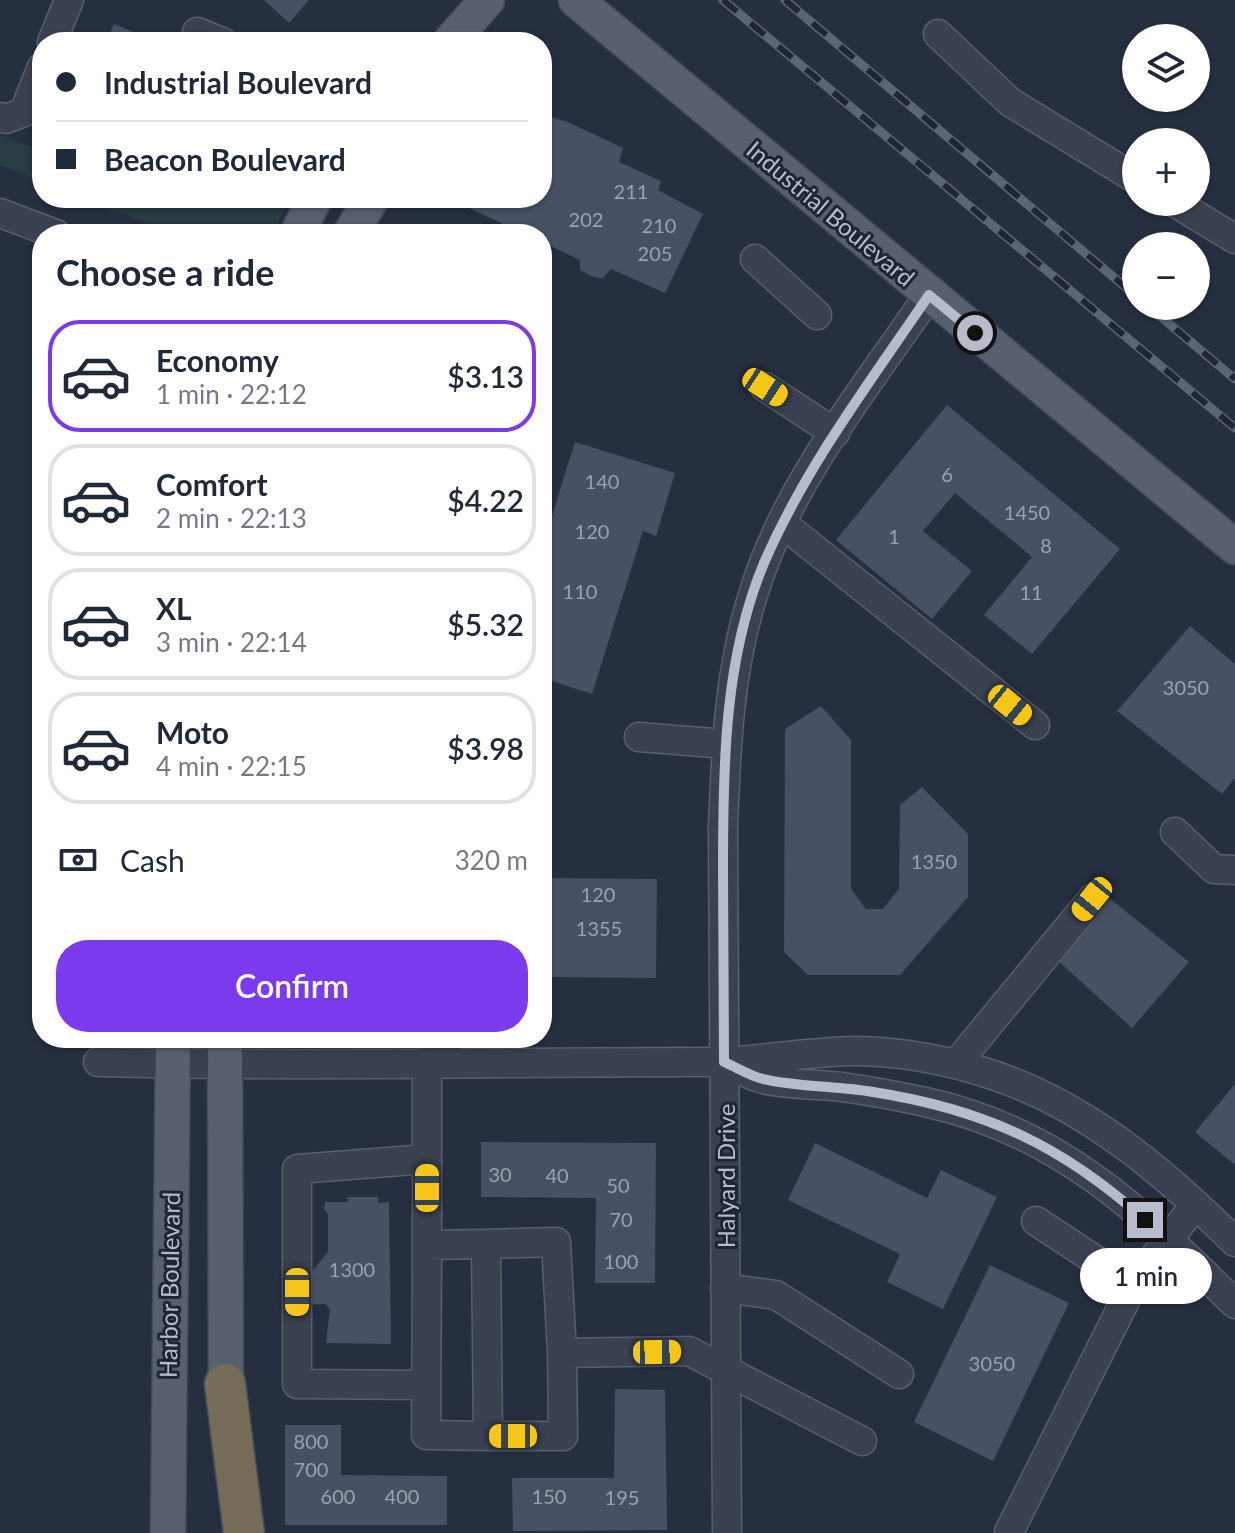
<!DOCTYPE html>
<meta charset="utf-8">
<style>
body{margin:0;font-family:Lato,sans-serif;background:#f6f6f7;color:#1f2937;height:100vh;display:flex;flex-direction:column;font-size:30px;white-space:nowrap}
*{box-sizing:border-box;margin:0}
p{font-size:26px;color:#747a83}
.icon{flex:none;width:44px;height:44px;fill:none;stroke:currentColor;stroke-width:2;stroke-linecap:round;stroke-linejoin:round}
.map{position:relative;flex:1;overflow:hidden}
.details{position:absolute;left:32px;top:224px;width:520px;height:824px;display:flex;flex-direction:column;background:#fff;border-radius:32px;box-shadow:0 2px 6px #0004}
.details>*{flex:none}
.hud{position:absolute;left:32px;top:32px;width:520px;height:176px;border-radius:32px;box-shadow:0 2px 6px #0004;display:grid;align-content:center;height:176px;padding:0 24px;background:#fff}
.tools{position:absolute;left:1122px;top:24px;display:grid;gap:16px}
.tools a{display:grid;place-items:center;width:88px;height:88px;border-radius:50%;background:#fff;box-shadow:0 2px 6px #0004;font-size:40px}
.end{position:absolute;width:36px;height:36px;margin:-18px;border:10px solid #b6bcca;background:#111;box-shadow:0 0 0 4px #111}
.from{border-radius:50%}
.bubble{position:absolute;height:56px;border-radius:28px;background:#fff;box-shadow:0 2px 6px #0004;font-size:26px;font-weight:600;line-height:56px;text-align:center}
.car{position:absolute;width:24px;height:48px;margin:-24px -12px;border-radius:10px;box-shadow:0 0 6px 2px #0007;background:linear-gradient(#f5c518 24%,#345 0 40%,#f5c518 0 76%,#345 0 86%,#f5c518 0)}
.hud b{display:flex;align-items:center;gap:28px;height:76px;font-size:30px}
.hud b+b{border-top:2px solid #e0e1e3}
.hud i{width:20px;height:20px;background:#1f2937}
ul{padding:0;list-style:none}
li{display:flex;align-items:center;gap:24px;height:112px;margin:0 16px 12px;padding:0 8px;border:4px solid #e0e1e3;border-radius:32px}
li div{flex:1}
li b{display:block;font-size:30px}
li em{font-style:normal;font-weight:600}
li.current{border-color:#7c3aed}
li>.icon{width:72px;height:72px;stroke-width:1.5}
h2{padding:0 24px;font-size:36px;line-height:96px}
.pay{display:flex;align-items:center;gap:20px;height:88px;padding:0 24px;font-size:30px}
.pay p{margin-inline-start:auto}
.primary-button{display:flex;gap:16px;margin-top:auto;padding:16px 24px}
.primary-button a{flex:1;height:92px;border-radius:32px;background:#7c3aed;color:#fff;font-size:32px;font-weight:600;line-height:92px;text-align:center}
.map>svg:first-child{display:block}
.green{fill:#283c41}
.building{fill:#475164}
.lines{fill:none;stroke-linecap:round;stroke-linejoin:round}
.minor-casing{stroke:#585f6d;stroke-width:31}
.major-casing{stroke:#434a59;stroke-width:37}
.highway-casing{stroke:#454c5a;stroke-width:43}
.minor{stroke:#3a4150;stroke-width:28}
.major{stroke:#58606f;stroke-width:34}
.highway{stroke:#756c57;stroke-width:40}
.rail-casing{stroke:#5c6576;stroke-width:9}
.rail{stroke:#1e2635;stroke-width:6;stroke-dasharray:18;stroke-linecap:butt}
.route{stroke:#b6bcca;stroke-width:10}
.labels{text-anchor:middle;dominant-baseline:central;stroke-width:6;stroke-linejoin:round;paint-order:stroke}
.number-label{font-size:20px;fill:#9aa1b0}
.street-label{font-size:24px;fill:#b6bcca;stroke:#1e2635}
</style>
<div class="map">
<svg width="1235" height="1533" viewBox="0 0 1235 1533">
<rect width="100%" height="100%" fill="#262f40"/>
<path class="green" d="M0,134L42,151V182L0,165Z
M82,198H205L228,207L232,198H291L272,234H174Z"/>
<path class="building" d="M264,0H309L289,23Z
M114,24L159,42H106Z
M542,114L570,123L623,148L619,162L661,181L658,190L703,214L665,293L611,269L602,279L591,276L580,270V260L542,242V234H524L459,203L461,198H542Z
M947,405L1120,549L1032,654L984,615L1032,557L955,493L923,531L972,571L932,619L836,540Z
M575,442L675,473L656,536L643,531L592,694L542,678V548Z
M1190,626L1235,664V778L1222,794L1117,711Z
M821,706L851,740V889L866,909H883L899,889L900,805L922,787L968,834V897L900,975H808L784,952L785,729Z
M542,878L657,879L656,978L542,977Z
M1108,897L1189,962L1132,1028L1055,958Z
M1235,1084V1165L1195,1132Z
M481,1142L656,1143L655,1283H595L596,1198L481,1197Z
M815,1143L927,1198L941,1170L997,1197L943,1309L887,1282L900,1254L788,1200Z
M347,1197H378V1203L389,1202L391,1344L326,1343L330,1309L325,1304L301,1305V1285L328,1252V1214L324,1209L325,1202H348Z
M990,1265L1069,1303L993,1461L914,1422Z
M615,1389L665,1390L667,1530L513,1531L512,1478H614Z
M285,1425H341V1475L447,1476V1525H285Z"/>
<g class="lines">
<g class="minor-casing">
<path id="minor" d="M197,32L222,42
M938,34L1010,102L1136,179
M52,42L69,0
M0,117L6,119L24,112L42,67
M1174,202L1235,239
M0,213L56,234
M755,259L817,315
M765,387L835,433
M783,524L1035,725
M639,737L726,744
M1175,832L1214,869L1235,870
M98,1062C301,1067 505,1062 708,1062C756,1062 804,1052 852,1051C895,1051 936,1058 977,1070C1079,1099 1161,1169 1235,1242
M427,1062V1245
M446,1062V1038
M725,1062C737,1068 750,1076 763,1079C789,1085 816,1084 842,1087C870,1091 898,1096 925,1102C1059,1131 1141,1211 1235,1304
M956,1064L1092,899
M1036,1221L1133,1285
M486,1244L427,1245L426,1435L488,1436
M725,1288L776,1295L899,1374
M562,1353L556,1242L486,1244L488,1436H563L562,1353L689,1351L862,1441
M426,1385L297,1384V1169L427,1159
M1009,1532L1133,1285L1195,1205
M727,1533L723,826C726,749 729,672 752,598C785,486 864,390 929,295"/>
</g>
<g class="major-casing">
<path id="major" d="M576,0L1235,547
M450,42L487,0
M297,234L315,198
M350,234L372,198
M225,1038L226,1409
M168,1533L173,1038"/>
</g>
<g class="highway-casing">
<path id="highway" d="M225,1384L244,1533"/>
</g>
<use href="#minor" class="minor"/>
<use href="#major" class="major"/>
<use href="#highway" class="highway"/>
<g class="rail-casing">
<path id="rail" d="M723,0L1235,428
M785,0L1136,296
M1148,306L1235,379"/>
</g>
<use href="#rail" class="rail"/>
</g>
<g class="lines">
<path class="route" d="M975,333L929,295C870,382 806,466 764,563C724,658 723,766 723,868C723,932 724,997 724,1062C736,1067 750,1076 763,1079C799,1087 837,1086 873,1092C983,1109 1062,1145 1145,1220"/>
</g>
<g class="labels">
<g class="number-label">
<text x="631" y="191">211</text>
<text x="586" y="219">202</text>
<text x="659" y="225">210</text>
<text x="655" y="253">205</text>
<text x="947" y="474">6</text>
<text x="602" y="481">140</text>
<text x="1027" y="512">1450</text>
<text x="592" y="531">120</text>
<text x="894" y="536">1</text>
<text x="1046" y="545">8</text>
<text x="580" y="591">110</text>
<text x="1031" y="592">11</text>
<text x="1186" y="687">3050</text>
<text x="934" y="861">1350</text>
<text x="598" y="894">120</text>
<text x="599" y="928">1355</text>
<text x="500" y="1174">30</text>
<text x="557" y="1175">40</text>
<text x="618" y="1185">50</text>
<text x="621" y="1219">70</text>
<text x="621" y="1261">100</text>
<text x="352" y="1269">1300</text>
<text x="992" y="1363">3050</text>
<text x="311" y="1441">800</text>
<text x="311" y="1469">700</text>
<text x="338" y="1496">600</text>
<text x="402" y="1496">400</text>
<text x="549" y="1496">150</text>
<text x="622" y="1497">195</text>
</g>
<g class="street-label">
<text transform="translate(831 213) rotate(40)">Industrial Boulevard</text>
<text transform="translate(725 1176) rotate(-90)">Halyard Drive</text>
<text transform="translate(169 1285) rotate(-89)">Harbor Boulevard</text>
</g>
</g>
</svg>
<div class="tools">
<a><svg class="icon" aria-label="layers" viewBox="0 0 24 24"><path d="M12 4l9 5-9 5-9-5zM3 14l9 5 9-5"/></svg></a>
<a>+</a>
<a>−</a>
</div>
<i class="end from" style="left:975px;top:333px"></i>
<i class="end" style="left:1145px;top:1220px"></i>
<div class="bubble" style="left:1080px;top:1248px;width:132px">1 min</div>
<i class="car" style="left:765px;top:387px;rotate:123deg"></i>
<i class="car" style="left:1010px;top:705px;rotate:129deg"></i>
<i class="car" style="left:1092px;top:899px;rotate:219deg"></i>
<i class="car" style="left:427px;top:1188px;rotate:0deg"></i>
<i class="car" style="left:297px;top:1292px;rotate:180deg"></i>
<i class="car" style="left:657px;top:1352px;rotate:89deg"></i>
<i class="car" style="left:513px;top:1436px;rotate:270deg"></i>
<div class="hud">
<b><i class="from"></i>Industrial Boulevard</b>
<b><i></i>Beacon Boulevard</b>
</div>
<section class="details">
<h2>Choose a ride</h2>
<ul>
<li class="current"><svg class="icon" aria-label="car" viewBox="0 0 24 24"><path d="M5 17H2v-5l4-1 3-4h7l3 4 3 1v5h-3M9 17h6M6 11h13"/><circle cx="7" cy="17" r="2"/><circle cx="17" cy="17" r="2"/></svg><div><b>Economy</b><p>1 min · 22:12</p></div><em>$3.13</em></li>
<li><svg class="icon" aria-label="car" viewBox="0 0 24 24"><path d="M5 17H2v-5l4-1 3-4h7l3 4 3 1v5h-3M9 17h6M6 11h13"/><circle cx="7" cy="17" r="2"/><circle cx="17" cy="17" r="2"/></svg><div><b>Comfort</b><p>2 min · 22:13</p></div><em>$4.22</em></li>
<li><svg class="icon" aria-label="car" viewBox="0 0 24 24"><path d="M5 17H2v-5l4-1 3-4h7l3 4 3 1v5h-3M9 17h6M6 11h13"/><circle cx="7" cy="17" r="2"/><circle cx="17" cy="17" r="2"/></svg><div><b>XL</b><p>3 min · 22:14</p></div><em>$5.32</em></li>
<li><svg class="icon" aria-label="car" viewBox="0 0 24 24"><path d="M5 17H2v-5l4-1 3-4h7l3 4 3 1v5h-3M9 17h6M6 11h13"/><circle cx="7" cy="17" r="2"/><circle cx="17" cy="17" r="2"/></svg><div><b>Moto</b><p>4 min · 22:15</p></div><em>$3.98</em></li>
</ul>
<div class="pay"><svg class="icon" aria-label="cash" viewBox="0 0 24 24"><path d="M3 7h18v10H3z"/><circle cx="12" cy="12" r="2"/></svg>Cash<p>320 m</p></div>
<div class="primary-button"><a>Confirm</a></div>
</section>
</div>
